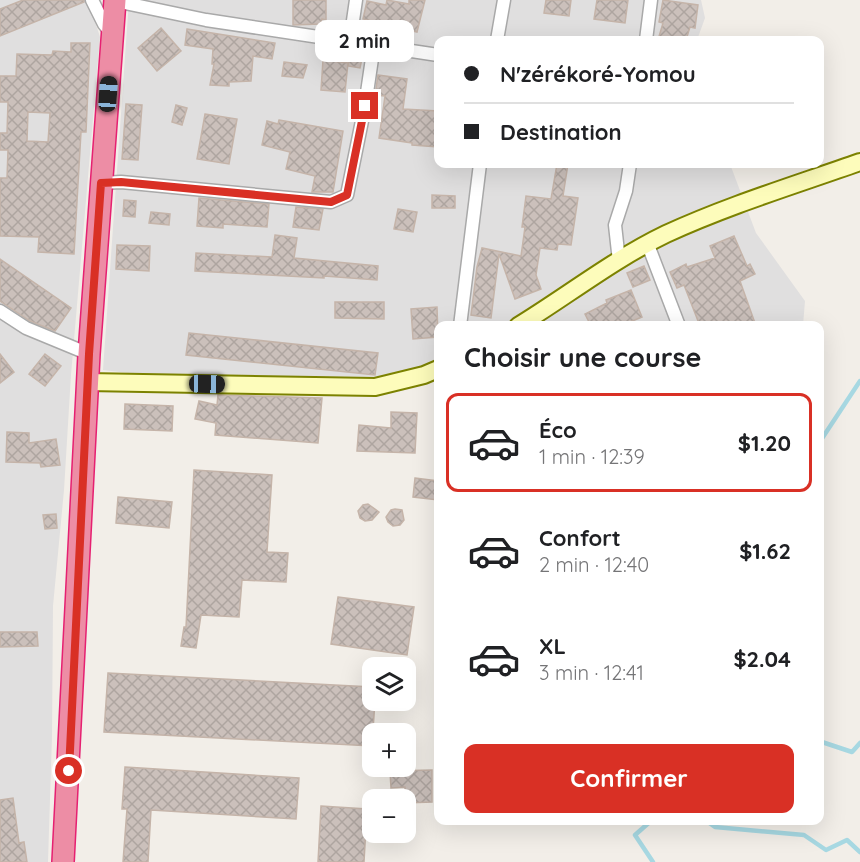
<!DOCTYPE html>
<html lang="fr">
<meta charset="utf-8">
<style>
body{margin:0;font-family:Quicksand,sans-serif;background:#f6f6f6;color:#202124;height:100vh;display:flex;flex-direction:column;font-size:22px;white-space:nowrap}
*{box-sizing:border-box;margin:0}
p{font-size:20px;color:#757577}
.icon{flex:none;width:33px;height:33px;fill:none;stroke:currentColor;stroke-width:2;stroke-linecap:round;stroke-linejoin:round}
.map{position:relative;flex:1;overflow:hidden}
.side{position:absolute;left:434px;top:321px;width:390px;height:504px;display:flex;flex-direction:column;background:#fff;border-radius:12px;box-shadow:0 6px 24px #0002}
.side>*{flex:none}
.hud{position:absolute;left:434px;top:36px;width:390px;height:132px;border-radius:12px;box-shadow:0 6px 24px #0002;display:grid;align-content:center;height:132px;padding:0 30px;background:#fff}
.tools{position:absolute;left:362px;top:657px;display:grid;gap:12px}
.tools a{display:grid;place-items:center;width:54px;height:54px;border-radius:12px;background:#fff;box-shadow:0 6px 24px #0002;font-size:30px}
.end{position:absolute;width:27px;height:27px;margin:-14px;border:8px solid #d93025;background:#fff;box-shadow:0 0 0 3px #fff}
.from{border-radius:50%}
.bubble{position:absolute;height:42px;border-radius:12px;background:#fff;box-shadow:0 6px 24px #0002;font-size:20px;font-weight:800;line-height:42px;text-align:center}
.car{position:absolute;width:18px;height:36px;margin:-18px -9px;border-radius:8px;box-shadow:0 0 4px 2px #0007;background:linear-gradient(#222 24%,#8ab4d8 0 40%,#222 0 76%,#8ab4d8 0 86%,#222 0)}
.hud b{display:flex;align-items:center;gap:21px;height:57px;font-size:22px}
.hud b+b{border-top:2px solid #e0e0e0}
.hud i{width:15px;height:15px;background:#202124}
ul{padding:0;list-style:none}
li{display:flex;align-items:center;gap:18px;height:99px;margin:0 12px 9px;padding:0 18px;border:3px solid transparent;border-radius:12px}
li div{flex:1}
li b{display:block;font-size:22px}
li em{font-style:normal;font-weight:800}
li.on{border-color:#d93025}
li>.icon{width:54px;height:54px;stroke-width:1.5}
h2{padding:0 30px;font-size:27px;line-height:72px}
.action{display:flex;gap:12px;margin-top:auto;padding:12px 30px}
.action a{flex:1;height:69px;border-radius:12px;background:#d93025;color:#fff;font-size:24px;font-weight:800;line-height:69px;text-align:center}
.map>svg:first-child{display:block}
.residential{fill:#e0dfdf}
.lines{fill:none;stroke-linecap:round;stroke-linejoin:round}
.stream{stroke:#a7d8e2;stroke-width:4.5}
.building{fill:url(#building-cross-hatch);stroke:#c5b4a9;stroke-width:1.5;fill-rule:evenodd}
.street-casing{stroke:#a9a9a9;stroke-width:15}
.secondary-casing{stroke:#7c8200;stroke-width:20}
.highway-casing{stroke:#e62071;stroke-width:24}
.street{stroke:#fff;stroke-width:12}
.secondary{stroke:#fdfcbb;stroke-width:16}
.highway{stroke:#ed8da5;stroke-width:21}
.route{stroke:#d93025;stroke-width:8}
</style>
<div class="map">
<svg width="860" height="862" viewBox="0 0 860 862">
<defs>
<pattern id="building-cross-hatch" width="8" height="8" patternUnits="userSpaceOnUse" patternTransform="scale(1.5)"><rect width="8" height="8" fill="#cbc0bb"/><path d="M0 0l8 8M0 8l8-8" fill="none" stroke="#aea5a0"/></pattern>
</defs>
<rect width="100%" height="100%" fill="#f2eee8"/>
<path class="residential" d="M0,0H88L100,37L71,375L64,490L53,606L52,736L48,862H0Z
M129,0H701L705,18L697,40H438V164H730L756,233L805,301L803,325L438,326V377L153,376L103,370Z"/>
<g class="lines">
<path class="stream" d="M819,443L860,381
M819,741L852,752L860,743
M652,820L635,835L653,862
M705,820L715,827L804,835L826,850L847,840L860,852"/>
</g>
<path class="building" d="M23,0H84V2L0,36V9Z
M293,0H326V20L322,19L320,24L293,25Z
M387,0L409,4V0H425L417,32L363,19L367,1L386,5Z
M546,0H571L569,16L544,13Z
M597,0H628L625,23L594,19Z
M663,0L698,5L695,28L690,27L686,40H658L663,23L659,22Z
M161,28L181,51L157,71L138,48Z
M187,29L275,43L272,59L253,56L251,81L229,82V86L210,85L214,64H212L213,49L185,45Z
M71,43H90L86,132H81L74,254L38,252L39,237L0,236V178H7L8,150H0V133H7L8,102H0V76H16L17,54L52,55L53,51L71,52ZM28,112L50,113L48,142L27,141Z
M351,52L363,54L360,68L348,66Z
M323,60L348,63L345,92L321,90Z
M284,62L307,65L303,78L282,76Z
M378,75L407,79L403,109L438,111V147L412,145V143L379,138L385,96L375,95Z
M126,104L142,105L138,160L122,159Z
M176,105L187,108L182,125L172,122Z
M205,114L237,119L229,164L197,159Z
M279,120L343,131L333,192H312L315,176L286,169L290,152L262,145L267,121L278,124Z
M557,164H568L563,196L578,198L571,245L558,244L557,250L540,248L536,275L541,289L515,299L499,254L491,318L471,315L477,267L482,248L521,256L525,227H522L526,196L551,199Z
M432,195L455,196V208H432Z
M199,198L269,204L267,227L223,224V228L197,226Z
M124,200L136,201L135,217L123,216Z
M296,207L323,209L319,230L293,227Z
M398,209L417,212L413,232L394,229Z
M151,212L170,214L169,225L149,223Z
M275,235L297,238L294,258L378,266L377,280L324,276V278L195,271L196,253L272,257Z
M734,236L747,266L750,264L755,274L740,281L756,326H700L684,285L677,288L670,272L686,264L687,267L715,258L710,246Z
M117,245L150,246L149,271L116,269Z
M0,259L71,308L55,331L30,321L0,301Z
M644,266L650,280L633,287L627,273Z
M631,290L642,317L620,326H591L585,314L607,303L606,300Z
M335,302H384V319L335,318Z
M437,307L438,337L413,339L411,309Z
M189,333L378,353L375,375L186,355Z
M0,354L14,372L0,383Z
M45,354L61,366L45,386L29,374Z
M218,395L322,398L318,443L215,435L216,423L195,419L199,401L217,405Z
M125,404L173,406L172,431L124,429Z
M391,412L417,413L415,453L357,451L359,425L391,428Z
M7,432L29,433V443L56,439L60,465L41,467L40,463L6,462Z
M194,470L272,475L267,552L288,553L286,582L242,580L239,617L201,615L196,648L181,646L184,627H186Z
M415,478L438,481V500L413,497Z
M118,497L172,502L169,528L116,523Z
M368,504L379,512L372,520L365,521L360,518L358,511L363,505Z
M395,509L402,510L404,520L400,525L393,526L388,522L386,517L391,510Z
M56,514L57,528L45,529L43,515Z
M338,597L414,607L407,655L331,644Z
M0,632H37L38,646L0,647Z
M108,673L372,687V700H375L372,746L104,732Z
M125,767L299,778L296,819L151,810L148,862H123L127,809H122Z
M432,770V802L405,803V787L391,788L390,771Z
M13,798L19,843L24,842L27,862H0V800Z
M321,806L367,809L364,862H318Z"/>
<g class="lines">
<g class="street-casing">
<path id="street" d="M92,0L104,24L111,33
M115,1L206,20L438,55
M497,40L504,0
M646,40L651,0
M350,41L356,0
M101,183L121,182L331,202L347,195L365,106L374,45
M648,245L679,326
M619,261L615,225L626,191L630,164
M0,311L26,328L89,354
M460,326L480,164"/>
</g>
<g class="secondary-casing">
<path id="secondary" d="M518,326C567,296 614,259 666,234C729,205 795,185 860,162
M87,382L375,387L424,375L438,369"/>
</g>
<g class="highway-casing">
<path id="highway" d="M63,862L89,354L115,0"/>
</g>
<use href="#street" class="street"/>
<use href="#secondary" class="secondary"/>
<use href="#highway" class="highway"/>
</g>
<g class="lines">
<path class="route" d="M69,771L89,354L101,183L121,182L331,202L347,195L365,106"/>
</g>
</svg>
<div class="tools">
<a><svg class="icon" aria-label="layers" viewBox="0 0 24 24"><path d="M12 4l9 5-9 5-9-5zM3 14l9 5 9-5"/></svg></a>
<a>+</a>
<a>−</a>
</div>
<i class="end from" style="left:69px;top:771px"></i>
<i class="end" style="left:365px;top:106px"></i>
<div class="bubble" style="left:315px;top:20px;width:99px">2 min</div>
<i class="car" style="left:108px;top:94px;rotate:4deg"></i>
<i class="car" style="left:207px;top:384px;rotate:91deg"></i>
<div class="hud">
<b><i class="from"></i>N'zérékoré-Yomou</b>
<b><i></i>Destination</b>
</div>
<section class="side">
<h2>Choisir une course</h2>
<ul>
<li class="on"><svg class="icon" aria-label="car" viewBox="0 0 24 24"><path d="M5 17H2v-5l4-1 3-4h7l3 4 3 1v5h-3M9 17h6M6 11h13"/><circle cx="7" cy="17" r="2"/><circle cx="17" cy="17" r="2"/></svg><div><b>Éco</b><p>1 min · 12:39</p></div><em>$1.20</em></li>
<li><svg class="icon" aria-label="car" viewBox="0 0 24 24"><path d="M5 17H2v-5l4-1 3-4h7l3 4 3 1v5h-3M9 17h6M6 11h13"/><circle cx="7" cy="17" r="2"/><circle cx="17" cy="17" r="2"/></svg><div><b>Confort</b><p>2 min · 12:40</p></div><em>$1.62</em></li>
<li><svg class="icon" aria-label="car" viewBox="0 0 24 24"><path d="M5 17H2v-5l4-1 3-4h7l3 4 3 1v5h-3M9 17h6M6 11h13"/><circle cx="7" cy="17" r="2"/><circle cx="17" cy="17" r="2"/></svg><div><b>XL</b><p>3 min · 12:41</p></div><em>$2.04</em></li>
</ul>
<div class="action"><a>Confirmer</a></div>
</section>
</div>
